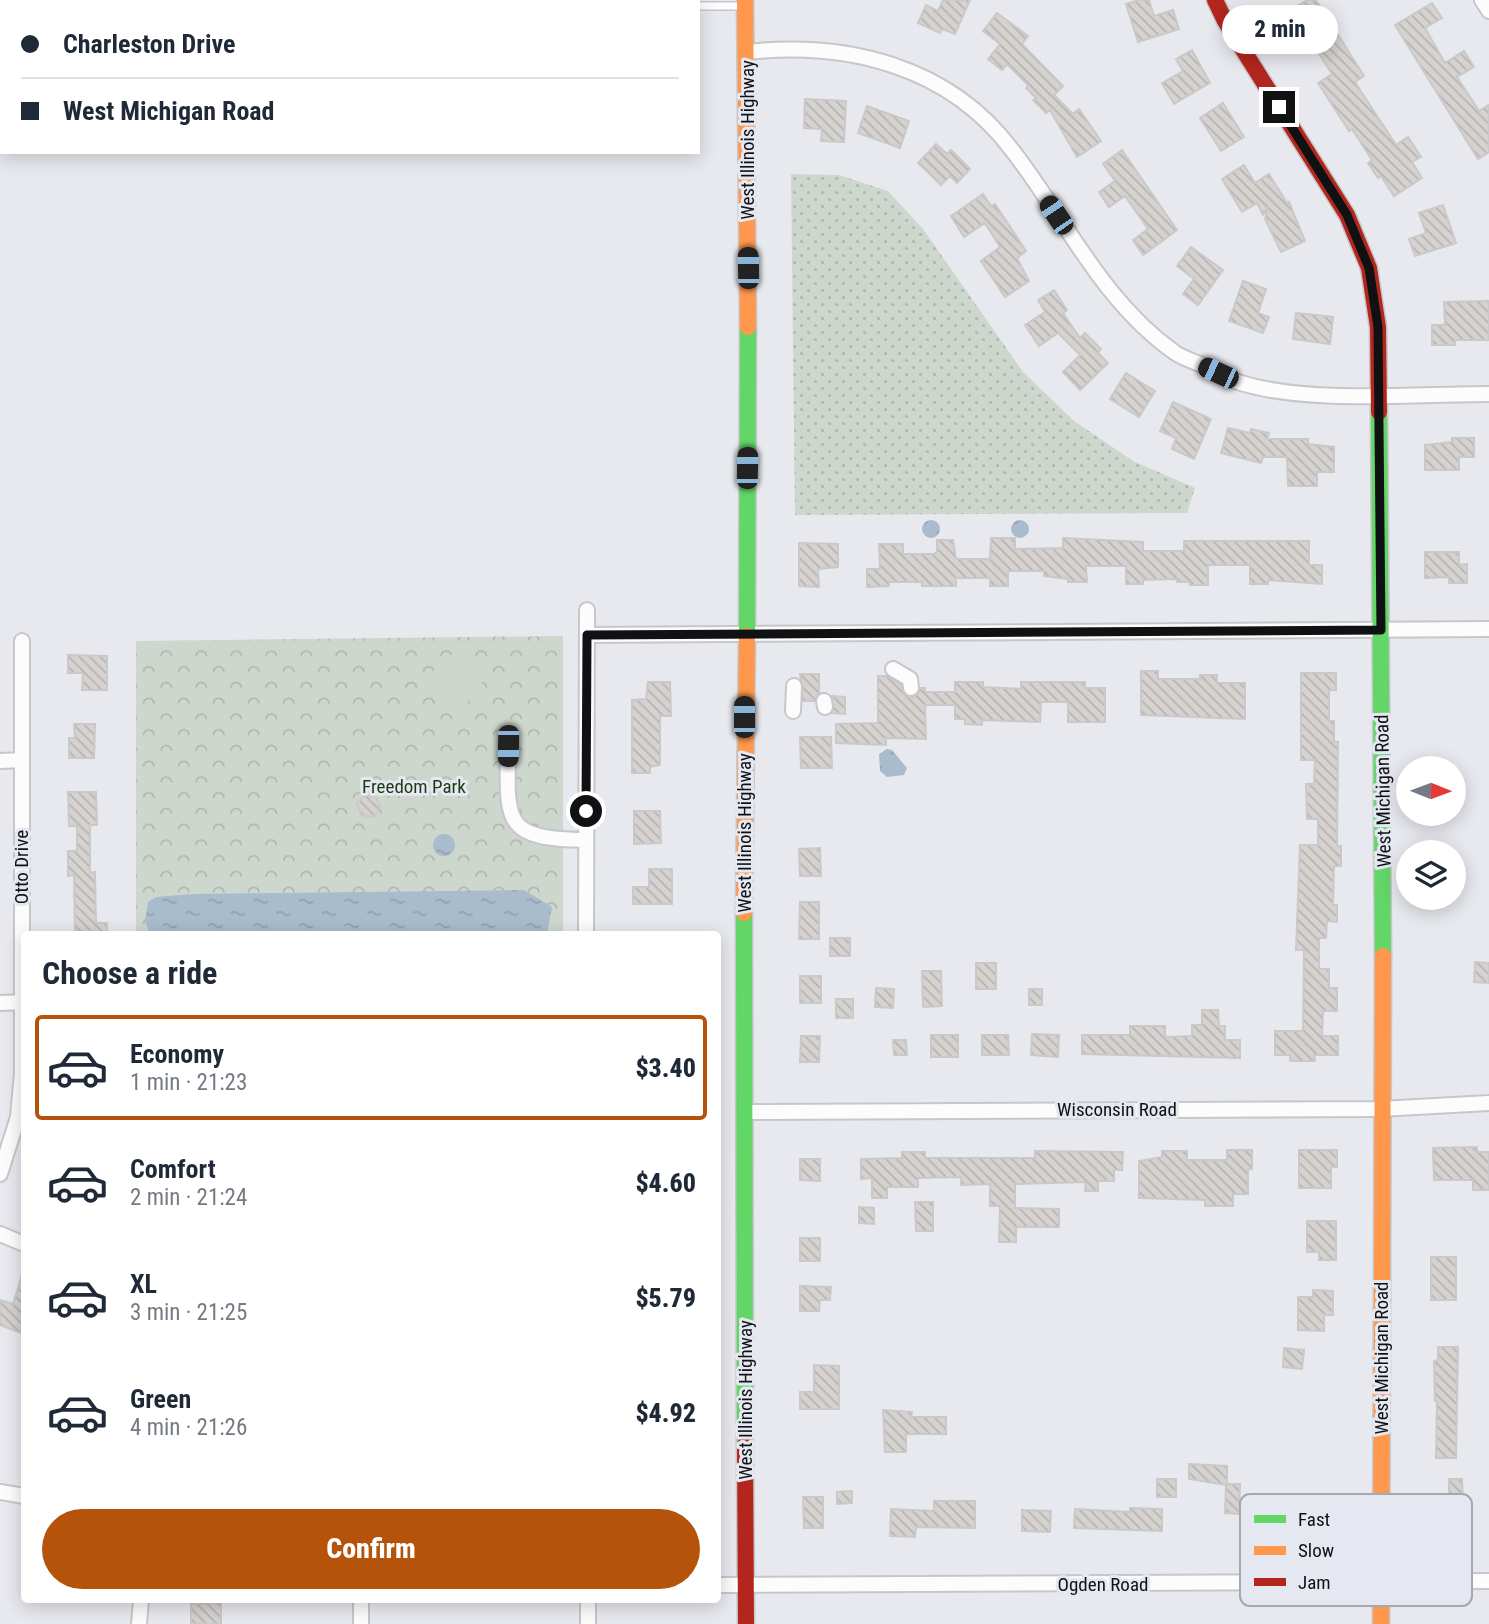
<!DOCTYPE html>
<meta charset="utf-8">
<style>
body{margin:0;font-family:"Roboto Condensed",sans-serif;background:#f6f6f7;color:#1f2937;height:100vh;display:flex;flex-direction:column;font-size:26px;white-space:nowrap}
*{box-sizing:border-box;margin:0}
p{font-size:23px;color:#747a83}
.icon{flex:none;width:38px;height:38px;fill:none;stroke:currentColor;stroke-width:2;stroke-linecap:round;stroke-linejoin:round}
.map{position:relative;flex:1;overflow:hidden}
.sheet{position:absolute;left:21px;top:931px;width:700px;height:672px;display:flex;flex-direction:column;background:#fff;border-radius:7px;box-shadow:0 4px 18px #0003}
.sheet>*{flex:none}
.guide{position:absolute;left:0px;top:0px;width:700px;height:154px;box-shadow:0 4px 18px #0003;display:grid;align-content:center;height:154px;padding:0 21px;background:#fff}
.needle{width:46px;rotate:91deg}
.fabs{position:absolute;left:1396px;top:756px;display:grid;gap:14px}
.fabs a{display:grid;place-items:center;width:70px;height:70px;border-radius:50%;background:#fff;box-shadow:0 4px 18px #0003;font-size:35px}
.end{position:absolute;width:32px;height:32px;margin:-16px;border:9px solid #0f1113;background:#fff;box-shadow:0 0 0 4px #fff}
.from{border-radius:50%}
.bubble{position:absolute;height:49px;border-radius:24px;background:#fff;box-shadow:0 4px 18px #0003;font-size:23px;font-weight:800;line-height:49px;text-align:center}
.car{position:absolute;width:21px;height:42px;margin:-21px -10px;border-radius:9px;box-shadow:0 0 5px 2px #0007;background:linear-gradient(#222 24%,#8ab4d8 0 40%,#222 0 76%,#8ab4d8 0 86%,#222 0)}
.guide b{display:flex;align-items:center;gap:24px;height:66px;font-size:26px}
.guide b+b{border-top:2px solid #e0e1e3}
.guide i{width:18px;height:18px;background:#1f2937}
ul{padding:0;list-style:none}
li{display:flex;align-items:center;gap:21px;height:105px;margin:0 14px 10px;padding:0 7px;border:4px solid transparent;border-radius:7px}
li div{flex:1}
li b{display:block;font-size:26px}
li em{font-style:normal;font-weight:800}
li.active{border-color:#b45309}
li>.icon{width:63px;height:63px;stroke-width:1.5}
h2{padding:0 21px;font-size:32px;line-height:84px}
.primary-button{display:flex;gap:14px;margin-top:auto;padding:14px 21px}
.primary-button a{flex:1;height:80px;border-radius:42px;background:#b45309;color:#fff;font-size:28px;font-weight:800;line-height:80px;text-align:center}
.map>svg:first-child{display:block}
.grass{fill:url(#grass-dots)}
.park{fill:url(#park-crowns)}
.garden{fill:#ced7cd}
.water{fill:url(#water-ripples)}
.building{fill:url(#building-back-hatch);stroke:#cac9ca;stroke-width:2}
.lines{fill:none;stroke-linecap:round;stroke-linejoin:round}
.lane-casing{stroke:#c6c7cb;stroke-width:10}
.street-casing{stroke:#c6c7cb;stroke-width:18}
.fast-casing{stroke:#c6c7cb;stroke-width:19}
.slow-casing{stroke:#c6c7cb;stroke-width:19}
.jam-casing{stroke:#c6c7cb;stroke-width:19}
.path{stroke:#d4d5d6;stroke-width:2.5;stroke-dasharray:3.5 3.5;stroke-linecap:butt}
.lane{stroke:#fcfcfc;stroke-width:7}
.street{stroke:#fcfcfc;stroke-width:14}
.fast{stroke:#63d668;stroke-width:16}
.slow{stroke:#ff974d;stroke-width:16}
.jam{stroke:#b3261e;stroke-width:16}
.route{stroke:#0f1113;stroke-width:9}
.labels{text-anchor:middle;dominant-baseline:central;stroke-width:6;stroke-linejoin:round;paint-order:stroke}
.street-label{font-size:19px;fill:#0f1113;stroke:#e5e8f1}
.park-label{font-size:19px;fill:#1e3a12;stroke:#e5e8f1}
.key{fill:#e5e8f1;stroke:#a5a8ae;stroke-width:2}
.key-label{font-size:19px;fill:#0f1113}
</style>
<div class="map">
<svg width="1489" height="1624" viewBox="0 0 1489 1624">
<defs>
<pattern id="grass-dots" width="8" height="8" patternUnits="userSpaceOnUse" patternTransform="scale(1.75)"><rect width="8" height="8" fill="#ced7cd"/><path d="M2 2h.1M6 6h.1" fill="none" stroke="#b0b8af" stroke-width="1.8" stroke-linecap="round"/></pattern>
<pattern id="park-crowns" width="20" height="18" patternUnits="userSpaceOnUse" patternTransform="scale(1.75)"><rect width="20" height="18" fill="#ced7cd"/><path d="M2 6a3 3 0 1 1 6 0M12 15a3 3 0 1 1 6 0" fill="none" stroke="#b0b8af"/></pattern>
<pattern id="water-ripples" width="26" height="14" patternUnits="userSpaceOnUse" patternTransform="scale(1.75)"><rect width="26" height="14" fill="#a9bccd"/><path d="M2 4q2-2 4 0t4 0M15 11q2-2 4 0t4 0" fill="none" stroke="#90a1af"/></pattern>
<pattern id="building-back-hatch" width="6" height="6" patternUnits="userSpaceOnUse" patternTransform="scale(1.75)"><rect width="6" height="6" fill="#d5d2cf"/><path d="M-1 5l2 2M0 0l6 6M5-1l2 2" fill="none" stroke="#b6b3b1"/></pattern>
</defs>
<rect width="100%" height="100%" fill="#e8e9ee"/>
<path class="grass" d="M791,174L839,175L888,191L923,229L1023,372L1074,421L1133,461L1195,488L1187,513L795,515Z"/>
<path class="park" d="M563,636V934H136V641Z"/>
<path class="garden" d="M432 679a25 25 0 1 1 50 0a25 25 0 1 1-50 0Z"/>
<path class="water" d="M922 529a9 9 0 1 1 18 0a9 9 0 1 1-18 0Z
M1011 529a9 9 0 1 1 18 0a9 9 0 1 1-18 0Z
M887,749L892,750L907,768L904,775L887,777L880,771L879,754Z
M433 845a11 11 0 1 1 22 0a11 11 0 1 1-22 0Z
M524,890L552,907L547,934H150L145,921L148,902L156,897L192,894Z"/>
<path class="building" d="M943,0H970L955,34L942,29L940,33L918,23L926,5L938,11Z
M1139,0H1149L1154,16L1173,10L1179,29L1138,42L1126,4Z
M1307,0H1316L1364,76L1355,82L1396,145L1408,137L1421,157L1412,162L1422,178L1394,196L1381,176L1378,178L1368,163L1372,160L1352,129L1349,131L1318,83L1332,74L1312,43L1298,51L1288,36L1302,27L1291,10Z
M1432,3L1442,18L1425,28L1445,63L1464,51L1474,67L1457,77L1479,111L1489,105V152L1478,159L1395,25Z
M997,13L1028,36L1022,44L1063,86L1054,95L1073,114L1079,109L1101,141L1077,157L1050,110L1046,113L1033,100L1036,98L1026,88L1028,85L1007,64L1002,70L988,59L1000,44L983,31Z
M1192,50L1210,83L1174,104L1162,83L1183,71L1176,59Z
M805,99L846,101L844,142L821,141L822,129L804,128Z
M1223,103L1244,137L1221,151L1200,118Z
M867,106L909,121L900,148L858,133Z
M936,144L947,154L951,150L970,169L957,183L950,176L941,185L918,163Z
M1122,150L1177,230L1143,255L1133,240L1148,229L1125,196L1109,207L1099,192L1115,181L1103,164Z
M1244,165L1255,183L1269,174L1287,203L1289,202L1305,241L1281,252L1265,219L1268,207L1263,215L1257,203L1242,212L1222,179Z
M983,194L991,206L995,204L1026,251L1017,258L1029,281L1005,297L981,261L1000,247L985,223L964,237L951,216Z
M1443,205L1456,243L1415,256L1409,239L1426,233L1419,213Z
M1191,247L1223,270L1198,305L1183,294L1194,279L1177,266Z
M1243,281L1266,289L1258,313L1269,317L1263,333L1229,321Z
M1054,290L1067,310L1063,313L1080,338L1085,333L1101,349L1098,353L1108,363L1080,390L1063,372L1080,355L1058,333L1039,346L1025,325L1045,312L1038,300Z
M1489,301V340H1455V345H1432V325H1445L1444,302Z
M1296,313L1333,317L1330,344L1293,339Z
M1126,373L1155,391L1139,417L1110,399Z
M1173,402L1211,419L1194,459L1172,449L1176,438L1160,431Z
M1228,428L1250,433L1251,429L1269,433L1267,439H1308V444L1334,447V472H1317V486H1288L1287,457H1263L1261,463L1221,453Z
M1452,438H1474V457H1459V470H1425V445L1452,442Z
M991,538H1015V549L1063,548V538L1143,542V551H1184V541H1309V565H1322V584L1268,580V584H1250V565H1208V585H1190V582H1177V579L1143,580V584H1126V566H1086L1087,582H1068V579L1044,576V571H1008V586H990V578H956V586H922V582H889V586L867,587V569H880L879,544H903V554H934L937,552V540H953L956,559H990Z
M799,543L838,544V567L818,569L819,587L799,586Z
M1425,552H1459V565L1467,564V583H1449V577L1425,578Z
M68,655L107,656V690H82L83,673H68Z
M1141,671H1158V679H1200V675H1217V683H1245V719L1141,715Z
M1301,673H1336V690H1329V721H1334V742H1338L1337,846H1341V866H1334L1333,905H1337V922L1327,921L1326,938H1319V969H1329V988H1337V1011H1323L1322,1036H1338V1055H1314L1315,1061H1290V1055H1275V1031H1303L1304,950H1296L1300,845H1318V819H1307L1306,784H1314L1315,760H1301Z
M800,674H819V693L815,701H803Z
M878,676H887L901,685L904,694L911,698L917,695L920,688H925V692H955V682H983V687L1021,689V682H1085V688H1105V722H1068V702H1041L1040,722L982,720V725L965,724V719H955V705H925L926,739L886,738V745L836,743V724L878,723Z
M648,682H670L671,716H660V765L650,767V773H632V700L646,699Z
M832,696L845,697V714L832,713Z
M74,724H95L94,758H69V738H75Z
M800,737H831L832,768H801Z
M68,792H96L97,825H90V873L95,872L96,923H107V934H75L74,875L68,876V851H77V826H69Z
M365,795L376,797L380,808L373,817L361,815L357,803Z
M634,811H660L661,843L634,844Z
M820,848L821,876H800L799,849Z
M649,869H672V904H633V887H649Z
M800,902H819V939H799Z
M830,938H850V956H830Z
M1475,962L1489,963V983L1474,982Z
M976,963H996V989H976Z
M922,971H941L942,1006L923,1007Z
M800,976H821V1003H800Z
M876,988L894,989L893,1008L875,1007Z
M1029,989H1042V1005H1029Z
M836,999H853V1018H836Z
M1202,1010H1218L1219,1026H1225V1040H1240V1058L1082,1054V1035H1130V1026H1165V1037L1192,1036V1025H1202Z
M1032,1034L1059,1035L1058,1057L1031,1055Z
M931,1035H958V1057H931Z
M982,1035H1008L1009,1055H982Z
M801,1036H820L819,1062H800Z
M893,1040H906L907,1055H894Z
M1477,1147V1152H1489V1190H1473V1180H1434L1433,1148Z
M1227,1150H1252V1169H1248V1194H1233V1206H1205V1200L1139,1198V1161L1162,1157V1151H1187V1160H1227Z
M1299,1150H1337V1167H1331V1188H1299Z
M1035,1151L1123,1152L1122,1170H1114V1181H1098V1191H1085L1086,1182L1015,1184V1208L1059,1209V1227H1016V1242H999L1000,1206H990V1184L961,1185V1177L918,1178V1187H887V1198H872V1178L861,1179V1159L902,1158V1152H925V1158H1035Z
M800,1159H820V1181L800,1180Z
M915,1202H933V1231H916Z
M859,1207L874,1208V1224L859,1223Z
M1307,1221H1336V1260H1319V1252H1307Z
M800,1238H820V1261H800Z
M1431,1257H1456V1300H1431Z
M22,1275L24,1323L21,1333L0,1325V1300L13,1304Z
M800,1286L831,1287L830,1300H820L819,1311H800Z
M1313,1290L1333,1291V1315H1324V1331L1298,1330V1297H1313Z
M1438,1347H1458L1456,1458H1436L1437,1401H1435L1434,1361L1438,1360Z
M1284,1348L1304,1350L1302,1369L1283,1367Z
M814,1365L839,1366V1409H800V1392H814Z
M883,1410L912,1412L911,1417H946V1434H906V1452H885Z
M1189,1464L1227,1466V1484H1240L1239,1514L1225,1513L1226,1485L1189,1479Z
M1157,1479H1176V1497H1157Z
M1449,1479H1462L1463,1504L1449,1503Z
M852,1491V1503L837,1504V1492Z
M803,1497H823V1528H804Z
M934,1501H975V1528L916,1527L915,1537L890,1536L891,1509L934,1511Z
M1130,1508L1162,1509V1531L1074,1528L1075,1509L1130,1512Z
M1022,1510L1051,1511L1050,1532L1022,1531Z
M221,1603V1624H191V1604Z"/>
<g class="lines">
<g class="lane-casing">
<path id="lane" d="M698,6H741"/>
</g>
<g class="street-casing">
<path id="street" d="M1482,0L1489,11
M747,52C847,41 949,66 1012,150C1065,218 1101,300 1174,352C1182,358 1193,361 1202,365C1215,371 1228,379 1241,383C1310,404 1415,394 1489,394
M587,635L1489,629
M893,669L910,679L911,688
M824,701L825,707
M793,711L794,686
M508,746C507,822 502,839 586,840
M0,761L22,760
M586,934L587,610
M0,1003L24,1002
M744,1112L1380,1109L1489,1103
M0,1174L18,1117L22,1073V641
M0,1234L24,1244
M0,1492L24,1496
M718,1585L1489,1581
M361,1600V1624
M588,1600V1624
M139,1624L141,1600"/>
</g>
<g class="fast-casing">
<path id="fast" d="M1379,412L1383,956
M747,636L748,327
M744,913L745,1445"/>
</g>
<g class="slow-casing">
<path id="slow" d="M745,0L748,327
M744,913L747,636
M1381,1624L1383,956"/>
</g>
<g class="jam-casing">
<path id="jam" d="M1215,0L1225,21L1347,215L1369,268L1378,327L1379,412
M745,1445L746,1624"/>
</g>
<path class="path" d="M463,0L471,2"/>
<use href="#lane" class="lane"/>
<use href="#street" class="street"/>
<use href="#fast" class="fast"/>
<use href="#slow" class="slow"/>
<use href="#jam" class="jam"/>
</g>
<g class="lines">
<path class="route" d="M586,811L587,635L1381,630L1378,327L1369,268L1347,215L1279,107"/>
</g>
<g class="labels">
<g class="street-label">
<text transform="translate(747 140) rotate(-90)">West Illinois Highway</text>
<text transform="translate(1383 791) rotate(-91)">West Michigan Road</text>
<text transform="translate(744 833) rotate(-90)">West Illinois Highway</text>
<text transform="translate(21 867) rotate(-90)">Otto Drive</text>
<text x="1117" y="1109">Wisconsin Road</text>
<text transform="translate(1381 1358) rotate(-90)">West Michigan Road</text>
<text transform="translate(745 1400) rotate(-90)">West Illinois Highway</text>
<text x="1103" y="1584">Ogden Road</text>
</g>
<g class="park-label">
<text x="414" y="786">Freedom Park</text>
</g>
</g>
<rect x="1240" y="1494" width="232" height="112" rx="10" class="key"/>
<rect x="1254" y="1515" width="32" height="8" fill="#63d668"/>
<rect x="1254" y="1546" width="32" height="9" fill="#ff974d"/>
<rect x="1254" y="1578" width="32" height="8" fill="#b3261e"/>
<g class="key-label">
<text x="1298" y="1526">Fast</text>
<text x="1298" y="1557">Slow</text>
<text x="1298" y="1589">Jam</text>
</g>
</svg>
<div class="fabs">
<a><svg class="needle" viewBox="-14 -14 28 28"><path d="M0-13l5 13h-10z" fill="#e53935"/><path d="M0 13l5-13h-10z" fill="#747a83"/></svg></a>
<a><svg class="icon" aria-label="layers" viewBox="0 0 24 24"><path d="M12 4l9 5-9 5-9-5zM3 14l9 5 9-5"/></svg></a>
</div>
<i class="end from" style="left:586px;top:811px"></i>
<i class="end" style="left:1279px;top:107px"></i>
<div class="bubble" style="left:1222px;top:5px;width:116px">2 min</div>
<i class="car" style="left:1056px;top:215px;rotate:326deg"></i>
<i class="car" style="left:748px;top:268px;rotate:359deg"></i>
<i class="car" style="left:1218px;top:373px;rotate:295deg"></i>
<i class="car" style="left:747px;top:468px;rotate:1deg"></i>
<i class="car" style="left:744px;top:717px;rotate:0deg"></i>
<i class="car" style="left:508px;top:746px;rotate:181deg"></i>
<div class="guide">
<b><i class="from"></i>Charleston Drive</b>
<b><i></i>West Michigan Road</b>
</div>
<section class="sheet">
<h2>Choose a ride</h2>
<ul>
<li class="active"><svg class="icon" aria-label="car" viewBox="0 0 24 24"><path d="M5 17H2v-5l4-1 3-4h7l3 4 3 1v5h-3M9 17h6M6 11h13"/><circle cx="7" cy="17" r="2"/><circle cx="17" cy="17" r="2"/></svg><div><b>Economy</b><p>1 min · 21:23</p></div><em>$3.40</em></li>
<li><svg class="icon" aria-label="car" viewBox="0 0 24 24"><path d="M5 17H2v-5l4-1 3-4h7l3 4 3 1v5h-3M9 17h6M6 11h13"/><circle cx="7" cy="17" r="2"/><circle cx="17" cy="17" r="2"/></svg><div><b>Comfort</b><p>2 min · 21:24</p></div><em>$4.60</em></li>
<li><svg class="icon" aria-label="car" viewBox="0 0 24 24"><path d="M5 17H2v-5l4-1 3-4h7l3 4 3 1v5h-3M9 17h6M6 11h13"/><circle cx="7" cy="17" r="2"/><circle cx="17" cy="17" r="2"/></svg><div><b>XL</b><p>3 min · 21:25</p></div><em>$5.79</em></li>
<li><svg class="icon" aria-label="car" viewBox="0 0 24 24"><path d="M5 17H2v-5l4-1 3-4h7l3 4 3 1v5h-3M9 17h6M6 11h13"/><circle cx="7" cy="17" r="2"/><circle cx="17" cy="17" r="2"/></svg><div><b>Green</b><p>4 min · 21:26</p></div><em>$4.92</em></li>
</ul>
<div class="primary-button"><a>Confirm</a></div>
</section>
</div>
